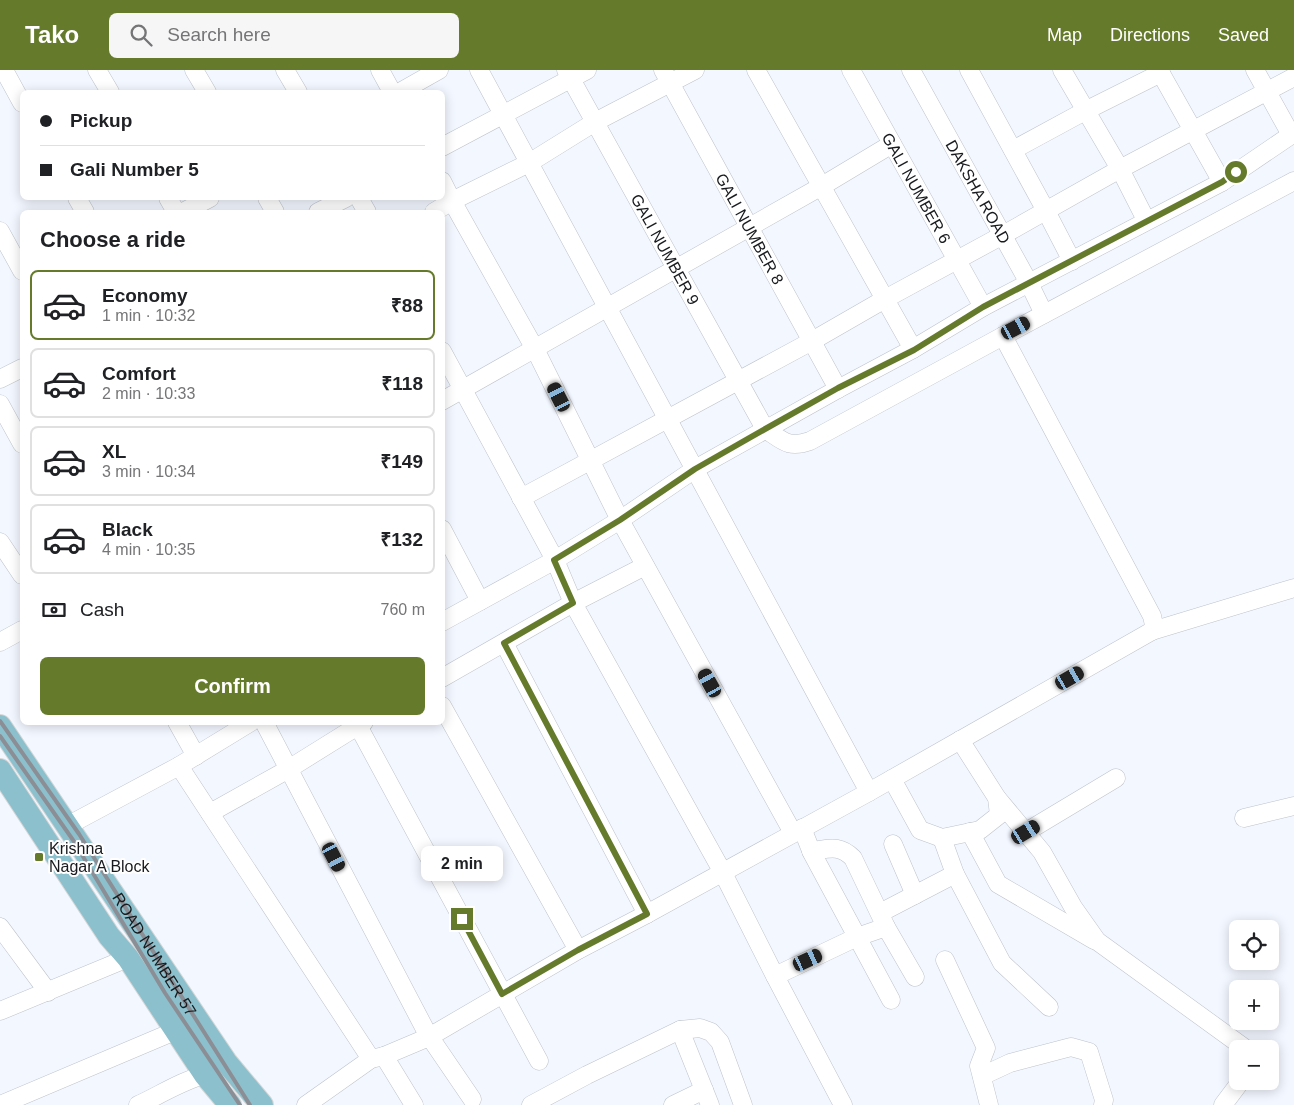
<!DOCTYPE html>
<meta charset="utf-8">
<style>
body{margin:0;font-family:Helvetica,sans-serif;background:#f6f6f6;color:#202124;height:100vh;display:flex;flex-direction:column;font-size:19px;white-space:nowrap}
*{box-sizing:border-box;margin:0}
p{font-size:16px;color:#757577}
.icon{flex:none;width:28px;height:28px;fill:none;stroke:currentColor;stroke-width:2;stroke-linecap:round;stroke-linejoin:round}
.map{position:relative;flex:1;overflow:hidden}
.side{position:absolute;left:20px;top:140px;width:425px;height:515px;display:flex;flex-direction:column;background:#fff;border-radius:8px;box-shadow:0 2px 12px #0003}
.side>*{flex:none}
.top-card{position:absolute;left:20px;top:20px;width:425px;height:110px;border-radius:8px;box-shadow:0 2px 12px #0003;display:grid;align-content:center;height:110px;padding:0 20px;background:#fff}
.tools{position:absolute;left:1229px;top:850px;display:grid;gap:10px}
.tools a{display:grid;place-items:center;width:50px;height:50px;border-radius:8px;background:#fff;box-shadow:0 2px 12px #0003;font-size:25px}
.end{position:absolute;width:22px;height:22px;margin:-11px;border:6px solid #657b2b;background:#fff;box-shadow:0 0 0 2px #fff}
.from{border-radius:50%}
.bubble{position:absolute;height:35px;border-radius:8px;background:#fff;box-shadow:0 2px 12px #0003;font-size:16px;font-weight:800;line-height:35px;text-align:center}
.car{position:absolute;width:15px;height:30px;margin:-15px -8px;border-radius:6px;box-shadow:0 0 4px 1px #0007;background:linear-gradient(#222 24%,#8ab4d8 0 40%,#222 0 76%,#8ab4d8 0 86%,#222 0)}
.top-card b{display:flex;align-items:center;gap:18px;height:48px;font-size:19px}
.top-card b+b{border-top:1px solid #e0e0e0}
.top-card i{width:12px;height:12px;background:#202124}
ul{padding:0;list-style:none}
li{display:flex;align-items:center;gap:15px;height:70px;margin:0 10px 8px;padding:0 10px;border:2px solid #e0e0e0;border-radius:8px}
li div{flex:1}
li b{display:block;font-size:19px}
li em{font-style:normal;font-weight:800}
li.current{border-color:#657b2b}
li>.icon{width:45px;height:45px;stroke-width:1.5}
h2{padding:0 20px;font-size:22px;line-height:60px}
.pay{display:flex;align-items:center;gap:12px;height:55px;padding:0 20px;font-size:19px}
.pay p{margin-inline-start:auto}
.cta{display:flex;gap:10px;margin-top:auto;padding:10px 20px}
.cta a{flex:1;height:58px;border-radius:8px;background:#657b2b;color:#fff;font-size:20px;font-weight:800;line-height:58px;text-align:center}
header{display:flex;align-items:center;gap:30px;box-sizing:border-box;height:70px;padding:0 25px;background:#657b2b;color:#fff}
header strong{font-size:24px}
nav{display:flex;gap:28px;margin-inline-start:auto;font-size:18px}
.search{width:350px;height:45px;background:#f6f6f6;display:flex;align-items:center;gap:12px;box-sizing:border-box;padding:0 18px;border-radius:8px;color:#757577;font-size:19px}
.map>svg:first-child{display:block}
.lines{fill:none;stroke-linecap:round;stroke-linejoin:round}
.minor-casing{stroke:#bdc2cb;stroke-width:19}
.major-casing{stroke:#d5d6d6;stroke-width:24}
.minor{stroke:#fff;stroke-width:18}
.major{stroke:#8cc0cd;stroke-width:22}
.rail{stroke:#8b8e94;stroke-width:4}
.route{stroke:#657b2b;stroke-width:6}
.poi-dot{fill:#657b2b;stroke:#fff;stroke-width:2}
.labels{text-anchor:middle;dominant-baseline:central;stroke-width:4;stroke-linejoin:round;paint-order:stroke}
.street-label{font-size:16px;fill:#181a1d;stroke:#fff}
.poi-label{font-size:16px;fill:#181a1d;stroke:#fff;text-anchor:start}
</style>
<header>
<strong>Tako</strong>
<div class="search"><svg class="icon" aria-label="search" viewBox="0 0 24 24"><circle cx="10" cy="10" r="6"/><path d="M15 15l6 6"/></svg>Search here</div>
<nav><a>Map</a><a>Directions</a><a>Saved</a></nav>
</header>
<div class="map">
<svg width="1294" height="1035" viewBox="0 0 1294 1035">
<rect width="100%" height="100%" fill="#f3f7ff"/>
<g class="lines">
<g class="minor-casing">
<g id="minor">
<path d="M4,0L22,33"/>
<path d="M97,0L110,22"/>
<path d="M194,0L207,22"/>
<path d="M285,0L298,22"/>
<path d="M380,0L392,22"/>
<path d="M479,0L869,722"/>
<path id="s1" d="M566,0L765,359C782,370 788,379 810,371L1003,266L1294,111"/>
<path id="s2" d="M663,0L838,319"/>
<path d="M756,0L913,279"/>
<path id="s3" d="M851,0L983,237"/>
<path id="s4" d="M911,0L1029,213L1044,244"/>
<path d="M969,0L1046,141L1072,191"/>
<path d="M1062,0L1120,99L1146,150"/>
<path d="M1159,0L1222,112"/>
<path d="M1255,0L1291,65"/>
<path d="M400,22L439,0"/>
<path d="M442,77L587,0"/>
<path d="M1013,80L1085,41L1161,3"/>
<path d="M442,111L452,131L535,279L620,450L793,763"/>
<path d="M77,128L85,142"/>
<path d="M168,128L176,142"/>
<path d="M267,128L275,142"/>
<path d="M359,128L367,142"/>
<path d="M183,142L210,128"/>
<path d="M318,142L346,128"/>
<path d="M434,142L452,131L529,93L595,52L695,0"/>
<path d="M0,161L22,201"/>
<path d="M1003,266L1152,546L1154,555L1152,561"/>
<path d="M442,281L555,490L573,533L722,801L775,906L843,1035"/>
<path d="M0,309L22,298"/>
<path d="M442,331L822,116L892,74"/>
<path d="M0,334L22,374"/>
<path d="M521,428L812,271L885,229L1003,165L1120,99L1294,7"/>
<path d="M442,459L480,531"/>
<path d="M0,472L22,505"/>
<path d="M442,552L555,490L620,450L695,399L838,319L913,279L983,237L1222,112L1294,63"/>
<path d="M0,572L22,560"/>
<path d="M504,573L647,844"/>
<path d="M442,608L573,533L645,496"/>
<path d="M442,636L578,880"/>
<path d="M177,652L196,686"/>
<path d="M264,652L427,963L472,1029"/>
<path d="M356,652L539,991"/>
<path d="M179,696L371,989"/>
<path d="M892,709L920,760L942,768L980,760L999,745L997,728L960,670"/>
<path d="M997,728L1042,782L1073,837L1097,871L1246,979"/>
<path d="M210,743L287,700L364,652"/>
<path d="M1244,748L1294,736"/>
<path d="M67,756L179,696L251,652"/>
<path d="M802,758L812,783L891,930"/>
<path d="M970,762L998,814L1094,870"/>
<path d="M1026,762L1116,708"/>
<path d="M942,768L955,804"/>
<path d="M893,774L915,825"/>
<path d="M811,781C829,779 839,774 853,788L886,857L915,907"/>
<path d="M880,843L955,804L1002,893L1049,937"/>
<path d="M0,857L48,922"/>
<path d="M945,890L986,978L979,996L989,1035"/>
<path d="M775,906L857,867L886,857"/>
<path d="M0,941L128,888"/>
<path d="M680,960L710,1035"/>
<path d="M384,986L414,1035"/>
<path d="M982,1006L1010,993L1071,977L1089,982L1104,1030L1103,1035"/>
<path d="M0,1035L175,961"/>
<path d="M138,1035C160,1025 183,1010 205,1005"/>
<path d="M306,1035L371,989L384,986L429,967L578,880L645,845L869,722L1152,561L1294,518"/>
<path d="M531,1035L587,1005L680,960L700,958L711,962L720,972L743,1035"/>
<path d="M673,1035L704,1020"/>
<path d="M1223,1035L1241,1011"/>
</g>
</g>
<g class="major-casing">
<path id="major" d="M0,656L226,992L262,1035
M0,700L109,866L128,888L205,1005L230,1035"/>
</g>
<use href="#minor" class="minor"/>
<use href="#major" class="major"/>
<g class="rail">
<path id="s5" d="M0,651L79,764L250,1035"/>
<path d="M0,666L73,770L165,923L240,1035"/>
</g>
</g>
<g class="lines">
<path class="route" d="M462,849L502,924L578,880L647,844L504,573L573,533L554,490L620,450L695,399L751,367L838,318L914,280L983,237L1222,112L1236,102"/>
</g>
<rect class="poi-dot" x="34" y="782" width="10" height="10" rx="2.5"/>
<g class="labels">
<g class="street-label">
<text stroke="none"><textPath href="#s3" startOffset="135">GALI NUMBER 6</textPath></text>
<text stroke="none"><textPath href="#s4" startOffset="139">DAKSHA ROAD</textPath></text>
<text stroke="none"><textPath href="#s2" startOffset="181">GALI NUMBER 8</textPath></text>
<text stroke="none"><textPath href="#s1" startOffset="205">GALI NUMBER 9</textPath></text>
<text stroke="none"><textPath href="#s5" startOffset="280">ROAD NUMBER 57</textPath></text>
</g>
<g class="poi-label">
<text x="49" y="778">Krishna<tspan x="49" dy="18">Nagar A Block</tspan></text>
</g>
</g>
</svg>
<div class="tools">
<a><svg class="icon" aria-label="locate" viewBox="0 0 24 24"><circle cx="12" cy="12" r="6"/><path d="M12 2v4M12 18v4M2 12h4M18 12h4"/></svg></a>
<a>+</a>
<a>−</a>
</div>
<i class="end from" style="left:1236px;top:102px"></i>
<i class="end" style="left:462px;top:849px"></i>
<div class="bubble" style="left:421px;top:776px;width:82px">2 min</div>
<i class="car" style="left:1016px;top:258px;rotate:62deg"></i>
<i class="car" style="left:559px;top:327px;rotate:333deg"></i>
<i class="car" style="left:1070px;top:608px;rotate:60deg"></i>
<i class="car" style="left:710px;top:613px;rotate:331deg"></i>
<i class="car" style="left:1026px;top:762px;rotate:59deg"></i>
<i class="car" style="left:334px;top:787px;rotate:152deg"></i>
<i class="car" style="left:808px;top:890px;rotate:65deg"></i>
<div class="top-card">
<b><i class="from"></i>Pickup</b>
<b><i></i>Gali Number 5</b>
</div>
<section class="side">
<h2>Choose a ride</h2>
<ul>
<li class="current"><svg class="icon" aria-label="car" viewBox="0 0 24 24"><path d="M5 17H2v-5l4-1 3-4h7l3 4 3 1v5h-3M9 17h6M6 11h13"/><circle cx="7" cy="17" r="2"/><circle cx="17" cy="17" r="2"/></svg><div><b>Economy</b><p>1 min · 10:32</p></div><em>₹88</em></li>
<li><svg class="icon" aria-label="car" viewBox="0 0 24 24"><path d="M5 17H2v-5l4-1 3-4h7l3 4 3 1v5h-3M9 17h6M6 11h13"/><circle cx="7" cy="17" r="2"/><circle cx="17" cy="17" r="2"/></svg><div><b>Comfort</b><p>2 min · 10:33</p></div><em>₹118</em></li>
<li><svg class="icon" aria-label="car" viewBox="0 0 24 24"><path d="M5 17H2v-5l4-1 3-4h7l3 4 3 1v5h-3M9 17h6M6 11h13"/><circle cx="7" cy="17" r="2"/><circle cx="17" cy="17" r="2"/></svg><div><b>XL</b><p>3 min · 10:34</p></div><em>₹149</em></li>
<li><svg class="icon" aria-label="car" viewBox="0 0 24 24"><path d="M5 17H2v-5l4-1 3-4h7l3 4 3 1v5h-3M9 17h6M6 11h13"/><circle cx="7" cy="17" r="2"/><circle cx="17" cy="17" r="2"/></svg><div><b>Black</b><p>4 min · 10:35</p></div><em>₹132</em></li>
</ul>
<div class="pay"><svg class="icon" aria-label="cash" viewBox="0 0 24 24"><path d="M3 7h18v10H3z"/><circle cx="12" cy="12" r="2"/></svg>Cash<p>760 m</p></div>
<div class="cta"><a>Confirm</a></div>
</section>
</div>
